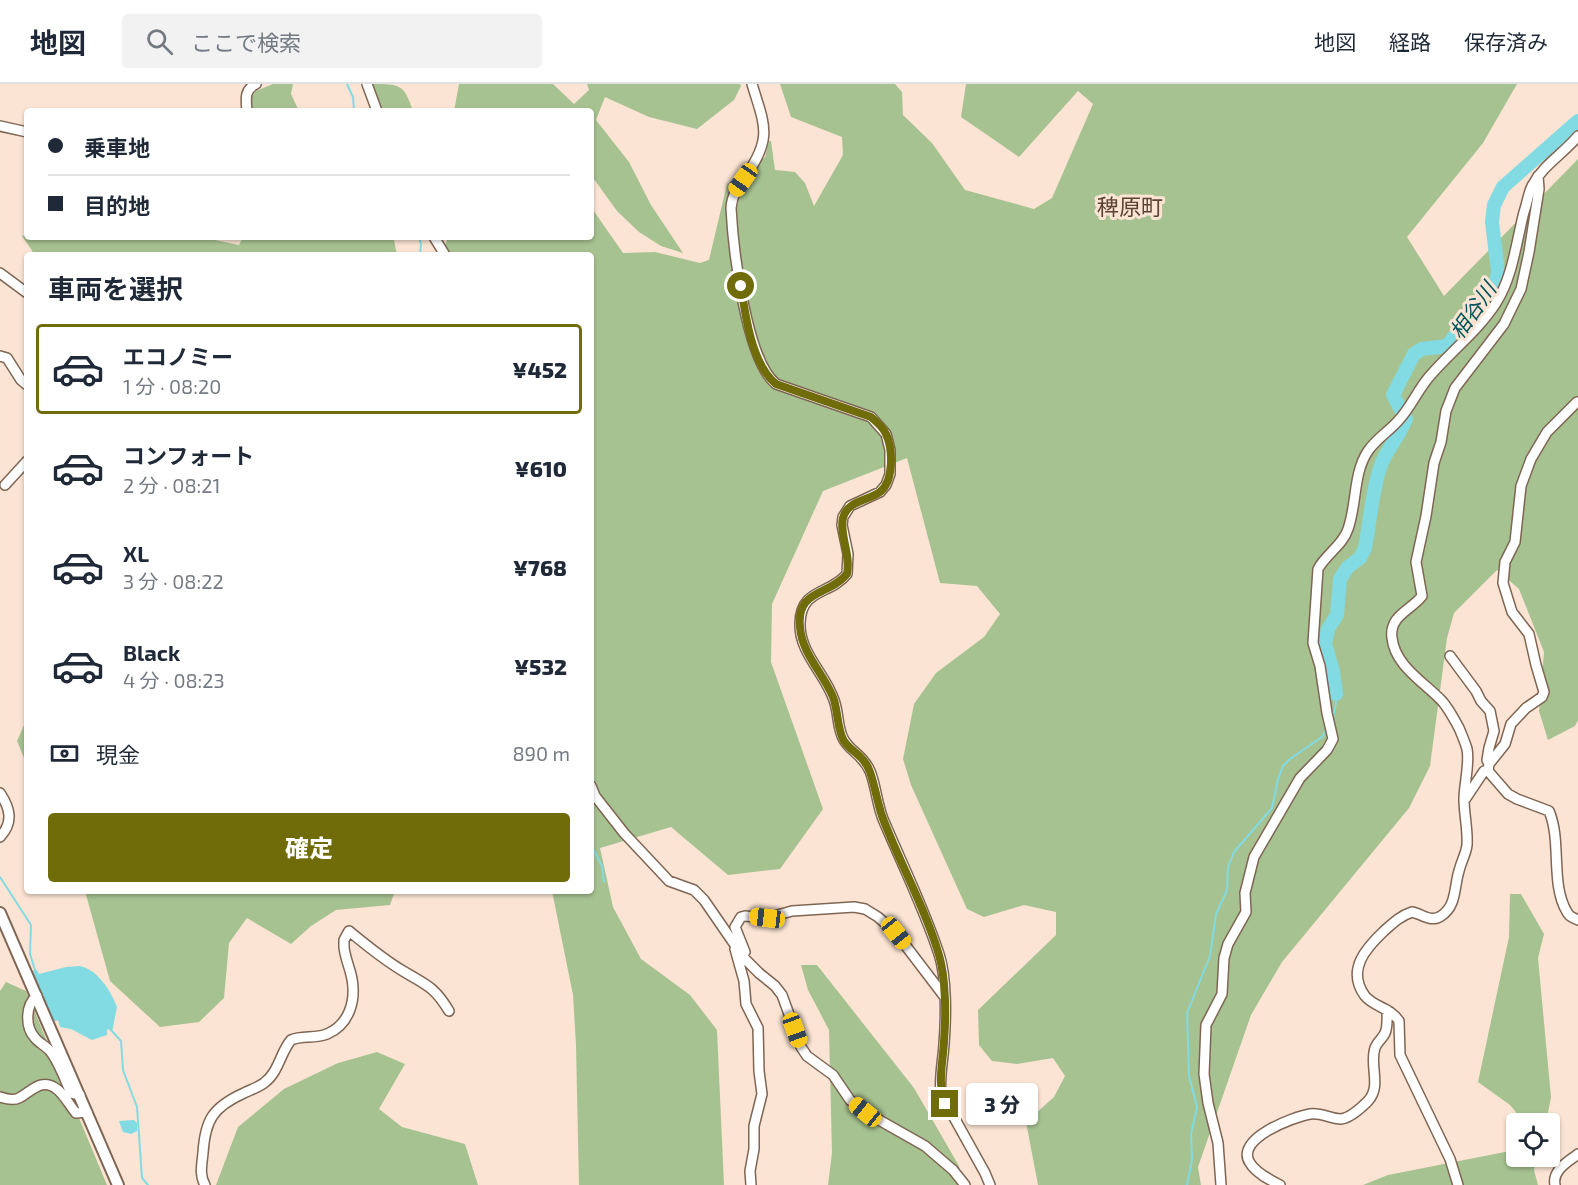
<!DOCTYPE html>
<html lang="ja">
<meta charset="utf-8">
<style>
body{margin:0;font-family:"Exo 2","Noto Sans JP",sans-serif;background:#f2f2f3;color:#1f2937;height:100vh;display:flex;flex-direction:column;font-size:22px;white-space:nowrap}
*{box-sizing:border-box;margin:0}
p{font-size:20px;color:#747a83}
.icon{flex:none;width:33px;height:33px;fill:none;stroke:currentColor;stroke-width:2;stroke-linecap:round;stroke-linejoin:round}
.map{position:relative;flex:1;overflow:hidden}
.sheet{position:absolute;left:24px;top:168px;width:570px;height:642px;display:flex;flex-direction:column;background:#fff;border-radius:6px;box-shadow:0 2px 4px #0004}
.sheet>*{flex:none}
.top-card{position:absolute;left:24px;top:24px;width:570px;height:132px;border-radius:6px;box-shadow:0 2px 4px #0004;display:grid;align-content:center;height:132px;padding:0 24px;background:#fff}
.buttons{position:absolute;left:1506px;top:1029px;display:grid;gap:12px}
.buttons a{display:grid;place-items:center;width:54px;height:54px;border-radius:6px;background:#fff;box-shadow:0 2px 4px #0004;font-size:30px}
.end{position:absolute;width:27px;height:27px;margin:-14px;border:8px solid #706c0a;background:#fff;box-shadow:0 0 0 3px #fff}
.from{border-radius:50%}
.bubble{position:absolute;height:42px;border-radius:6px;background:#fff;box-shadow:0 2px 4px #0004;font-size:20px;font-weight:800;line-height:42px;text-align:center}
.car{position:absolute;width:18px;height:36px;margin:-18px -9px;border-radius:8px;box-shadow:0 0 4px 2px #0007;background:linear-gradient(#f5c518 24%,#345 0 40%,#f5c518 0 76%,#345 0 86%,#f5c518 0)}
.top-card b{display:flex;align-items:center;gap:21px;height:57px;font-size:22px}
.top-card b+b{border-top:2px solid #e0e1e3}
.top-card i{width:15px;height:15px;background:#1f2937}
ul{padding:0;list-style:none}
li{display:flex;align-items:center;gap:18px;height:90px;margin:0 12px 9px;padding:0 12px;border:3px solid transparent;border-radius:6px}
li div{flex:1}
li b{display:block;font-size:22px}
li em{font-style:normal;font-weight:800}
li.selected{border-color:#706c0a}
li>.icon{width:54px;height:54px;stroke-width:1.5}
h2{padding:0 24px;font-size:27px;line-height:72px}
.pay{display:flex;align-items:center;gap:15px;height:66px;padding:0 24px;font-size:22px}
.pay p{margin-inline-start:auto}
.button{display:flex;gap:12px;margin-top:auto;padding:12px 24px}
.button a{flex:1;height:69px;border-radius:6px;background:#706c0a;color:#fff;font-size:24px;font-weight:800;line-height:69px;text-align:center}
header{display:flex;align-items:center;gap:36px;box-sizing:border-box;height:84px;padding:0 30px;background:#fff;border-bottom:2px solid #e0e1e3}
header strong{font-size:28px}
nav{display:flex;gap:33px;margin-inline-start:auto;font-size:21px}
.search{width:420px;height:54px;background:#f2f2f3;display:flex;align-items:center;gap:15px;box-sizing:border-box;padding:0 21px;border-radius:6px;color:#747a83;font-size:22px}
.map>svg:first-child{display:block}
.green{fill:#a7c291}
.water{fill:#82dbe2}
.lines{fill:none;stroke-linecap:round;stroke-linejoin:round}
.stream{stroke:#82dbe2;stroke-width:2}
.river{stroke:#82dbe2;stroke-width:14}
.minor-casing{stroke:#7f6654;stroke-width:12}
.tertiary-casing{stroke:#7f6654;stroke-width:14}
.minor{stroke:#fff;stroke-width:9}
.tertiary{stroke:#fff;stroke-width:10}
.route{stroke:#706c0a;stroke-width:8}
.labels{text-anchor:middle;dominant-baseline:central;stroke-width:6;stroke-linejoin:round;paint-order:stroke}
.water-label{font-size:21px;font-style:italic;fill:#005358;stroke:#fbe4d3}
.quarter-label{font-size:22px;fill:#5c4433;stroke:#fbe4d3}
</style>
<header>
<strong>地図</strong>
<div class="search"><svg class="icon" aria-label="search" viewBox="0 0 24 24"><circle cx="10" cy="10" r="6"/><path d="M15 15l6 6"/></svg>ここで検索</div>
<nav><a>地図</a><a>経路</a><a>保存済み</a></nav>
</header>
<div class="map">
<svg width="1578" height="1101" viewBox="0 0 1578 1101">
<rect width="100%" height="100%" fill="#fbe4d3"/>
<path class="green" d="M273,0H293L291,10L299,27H252L250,15L256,7Z
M372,0C400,0 404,0 413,27H383Z
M459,0H553L574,20L589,6L587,0H740L741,2L734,16L697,45L649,33L605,13L596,36L629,78L651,121L683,169L661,162L639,148L617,127L591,91V27H454Z
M780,0H895L902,8L903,31L932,59L965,106L1034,125L1052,114L1093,20L1078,7L1019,73L961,33L966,0H1517L1483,59L1407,153L1444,212L1578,75V636L1575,642L1548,656L1539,627L1544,568L1519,505L1497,486L1454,529L1447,554L1430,682L1409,724L1282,878L1251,931L1198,1083L1201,1101H1038L1026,1038L1054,1013L1065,992L1053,974L1017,980L992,977L979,961L978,926L1056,851V828L1024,821L984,833L967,825L911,701L903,675L914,620L936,589L984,553L1000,530L977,502L940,499L907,374L823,407L772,520L771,578L823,725L780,785L728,791L671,743L600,764L613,823L641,875L690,911L717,946L724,1101H579L576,961L573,911L552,807H591V171H453L445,162L448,153H591V123L623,169L655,168L700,179L709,176L727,100L765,73L769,57H771L775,86L795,88L805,99L814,122L843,71L842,53L791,33Z
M27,150V153H200L239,161L243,153H390L394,156L397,171H35L22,152Z
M27,634V681L17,657Z
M85,807H395L390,821L336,826L311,842L291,860L247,834L229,859L224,914L199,938L160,943L110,897Z
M1510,810H1521L1544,850L1538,874L1551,1013L1546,1039H1525L1510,1021L1478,998L1509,853Z
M801,881H817L914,1004L959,1082L964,1101H828L832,1069L829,946L808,906Z
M6,898L26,907L107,1101H0V907Z
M377,968L405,980L379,1025L402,1043L465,1060L478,1101H216L238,1043L284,1005L338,979Z
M1516,1061V1072L1537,1073L1534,1086L1538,1101H1363L1388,1091L1510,1067Z"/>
<path class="water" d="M80,882C98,886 111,907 117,923L112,948L109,945L107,946V951L92,956L71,945L60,943L58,936L42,943L38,932L39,928L48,924L32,887L37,886L39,890L66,883Z
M134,1036L137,1039V1047L131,1050L123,1048L119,1037Z"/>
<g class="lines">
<path class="stream" d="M347,0L353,13L354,27
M419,153L421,160L420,171
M1332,638L1336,619V610
M591,761L602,782L604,798
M0,793L31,841L30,870L36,889
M110,945L121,957L123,986L137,1023L142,1094L148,1101
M1187,1101L1192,1076L1191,1050L1197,1023L1189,992L1187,929L1210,872L1216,830L1227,806L1228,783L1234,768L1272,724L1278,695L1283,682L1290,675L1322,653L1327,645"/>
<path class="river" d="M1336,610L1333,587L1325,560L1328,545L1337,531L1340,495L1348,483L1360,474L1365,464C1370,438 1372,406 1381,381C1387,365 1400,351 1406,335L1393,311L1414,270L1422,265L1447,262L1496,197L1498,188L1492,138L1494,121L1503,103L1578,37"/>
<g class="minor-casing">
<path id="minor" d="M367,0L377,27
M752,0C764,40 773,53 747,90C739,101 732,110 731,124C733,163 746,276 776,300L871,333L886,350L890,366V390L886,401L880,408L850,422L843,433L842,441L848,470L847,490C830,511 801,504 800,539C799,569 825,589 834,616C839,629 837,645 844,656C851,668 863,671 870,687C876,702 877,720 883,735C902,780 924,824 939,870C947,894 946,935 944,960C943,977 939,994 941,1010L985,1089L990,1101
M247,27C246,15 244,6 256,0
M0,42L27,48
M434,153L445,171
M0,189L27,209
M0,272L7,274L21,296L27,301
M5,401L27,377
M1450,572L1476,607L1481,617L1490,627L1494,647L1489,664L1487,676L1489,680
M1488,687L1489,680L1505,660L1511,640L1526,624L1542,613L1544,608L1536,581L1529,550L1512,528L1503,499L1505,478L1515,458L1521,402L1531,375L1547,348L1577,318
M591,702L595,712L624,749L669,797L694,806L704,816L744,874L759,889L775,902L782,911L801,963L807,972L833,991L850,1016L865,1028L925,1062L953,1086L965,1101
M0,709C10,724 14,738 0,753
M1464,717L1484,687H1488L1508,710L1517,715L1549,727C1562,757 1550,800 1567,828C1569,833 1574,834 1578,836
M735,865L744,897L746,920L758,944L759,987L762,1010L754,1042V1065L750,1087L751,1101
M745,868L735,843L741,833L745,832L767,834L792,827L854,823L865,825L878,833L896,849L944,912
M37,912C25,921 25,943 35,954C39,959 46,962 50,967C59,978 65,996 71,1009L80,1011
M0,1013C6,1015 13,1017 19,1014C31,1008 42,992 58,1006C65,1012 70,1022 76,1029L87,1028
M205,1101C199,1091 202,1080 203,1069C205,1036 213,1023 244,1009C250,1006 259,1003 264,999C279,988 280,969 291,956C302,951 315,955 327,950C349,941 356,917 352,895C350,884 345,874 344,863V856L349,847C366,861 384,876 403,887C426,901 434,902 449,927
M1221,1101L1218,1059L1208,1019L1204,990L1206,941L1222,910L1224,874L1228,860L1246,828L1245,809L1254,773L1300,694L1327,666L1333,655L1327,629L1320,582L1313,559L1318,485C1326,470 1343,461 1348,445C1357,420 1353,389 1368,367C1376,355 1388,348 1397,338C1410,325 1417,307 1429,293C1450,268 1478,247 1496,219C1513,192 1516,159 1524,128C1527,120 1528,110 1532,102C1543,81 1563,70 1578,52
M1280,1101C1270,1096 1256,1089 1250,1079C1234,1055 1293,1033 1310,1030C1321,1028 1330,1035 1341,1035C1350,1034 1362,1023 1368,1017C1382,1002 1369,981 1375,964C1377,958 1383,954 1385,949C1388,943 1387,933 1387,926
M1458,1101L1450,1075L1400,971L1399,937C1391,924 1374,923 1365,912C1346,886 1366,864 1384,847C1393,839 1400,832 1412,828C1422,830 1431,839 1441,832C1457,822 1454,802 1459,787C1461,778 1466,770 1467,761C1468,746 1464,730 1464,715C1464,700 1470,680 1467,665C1465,658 1462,651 1459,644C1454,635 1449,625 1442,617C1424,598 1395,582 1392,554C1389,532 1410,527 1422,512L1416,478L1426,432L1434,379L1441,358L1446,327L1455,304L1504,240L1521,205L1529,168L1539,105L1538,92
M1555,1101C1552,1086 1568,1078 1578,1070"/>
</g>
<g class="tertiary-casing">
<path id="tertiary" d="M0,829L118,1101"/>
</g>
<use href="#minor" class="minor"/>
<use href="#tertiary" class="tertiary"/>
</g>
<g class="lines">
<path class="route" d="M741,202C745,231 752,281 776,300L871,333C877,338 883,343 886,350C893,365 894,397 880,408C867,417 847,417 843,434C839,450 851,470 847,490C829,512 796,505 800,543C802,570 823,589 833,613C838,625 837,646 844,657C851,668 864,671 870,688C875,702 877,717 882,732C899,778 925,823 939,871C946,895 946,932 944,957C943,979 937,999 945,1020"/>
</g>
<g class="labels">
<g class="water-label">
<text transform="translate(1472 226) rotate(-55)">相谷川</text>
</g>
<g class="quarter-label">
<text x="1130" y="122">稗原町</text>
</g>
</g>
</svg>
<div class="buttons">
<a><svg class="icon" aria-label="locate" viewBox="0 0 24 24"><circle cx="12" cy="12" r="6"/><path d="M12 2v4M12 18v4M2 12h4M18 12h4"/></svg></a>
</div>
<i class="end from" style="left:741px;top:202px"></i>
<i class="end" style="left:945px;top:1020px"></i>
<div class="bubble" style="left:966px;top:999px;width:72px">3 分</div>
<i class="car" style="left:743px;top:96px;rotate:215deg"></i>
<i class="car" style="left:767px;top:834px;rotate:277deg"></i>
<i class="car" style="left:896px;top:849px;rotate:141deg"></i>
<i class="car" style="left:795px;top:946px;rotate:160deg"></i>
<i class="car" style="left:865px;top:1028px;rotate:309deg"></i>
<div class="top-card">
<b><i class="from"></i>乗車地</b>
<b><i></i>目的地</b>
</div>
<section class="sheet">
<h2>車両を選択</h2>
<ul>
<li class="selected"><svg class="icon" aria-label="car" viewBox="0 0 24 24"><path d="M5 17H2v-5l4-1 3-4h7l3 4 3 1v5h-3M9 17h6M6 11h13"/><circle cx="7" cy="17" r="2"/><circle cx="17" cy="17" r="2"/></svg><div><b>エコノミー</b><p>1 分 · 08:20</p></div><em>¥452</em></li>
<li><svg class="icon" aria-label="car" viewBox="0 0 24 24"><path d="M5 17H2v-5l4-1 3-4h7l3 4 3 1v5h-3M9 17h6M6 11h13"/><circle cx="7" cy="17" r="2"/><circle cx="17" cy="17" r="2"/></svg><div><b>コンフォート</b><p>2 分 · 08:21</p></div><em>¥610</em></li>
<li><svg class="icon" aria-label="car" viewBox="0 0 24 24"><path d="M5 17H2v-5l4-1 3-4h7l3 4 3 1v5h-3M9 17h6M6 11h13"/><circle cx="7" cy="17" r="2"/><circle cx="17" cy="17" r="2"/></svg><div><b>XL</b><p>3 分 · 08:22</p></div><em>¥768</em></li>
<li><svg class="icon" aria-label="car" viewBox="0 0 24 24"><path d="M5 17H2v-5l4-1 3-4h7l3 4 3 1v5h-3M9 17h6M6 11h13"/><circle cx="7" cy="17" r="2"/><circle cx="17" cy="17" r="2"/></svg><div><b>Black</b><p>4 分 · 08:23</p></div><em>¥532</em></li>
</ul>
<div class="pay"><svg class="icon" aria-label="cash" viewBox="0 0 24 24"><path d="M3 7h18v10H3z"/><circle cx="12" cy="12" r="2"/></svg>現金<p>890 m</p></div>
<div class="button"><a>確定</a></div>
</section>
</div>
